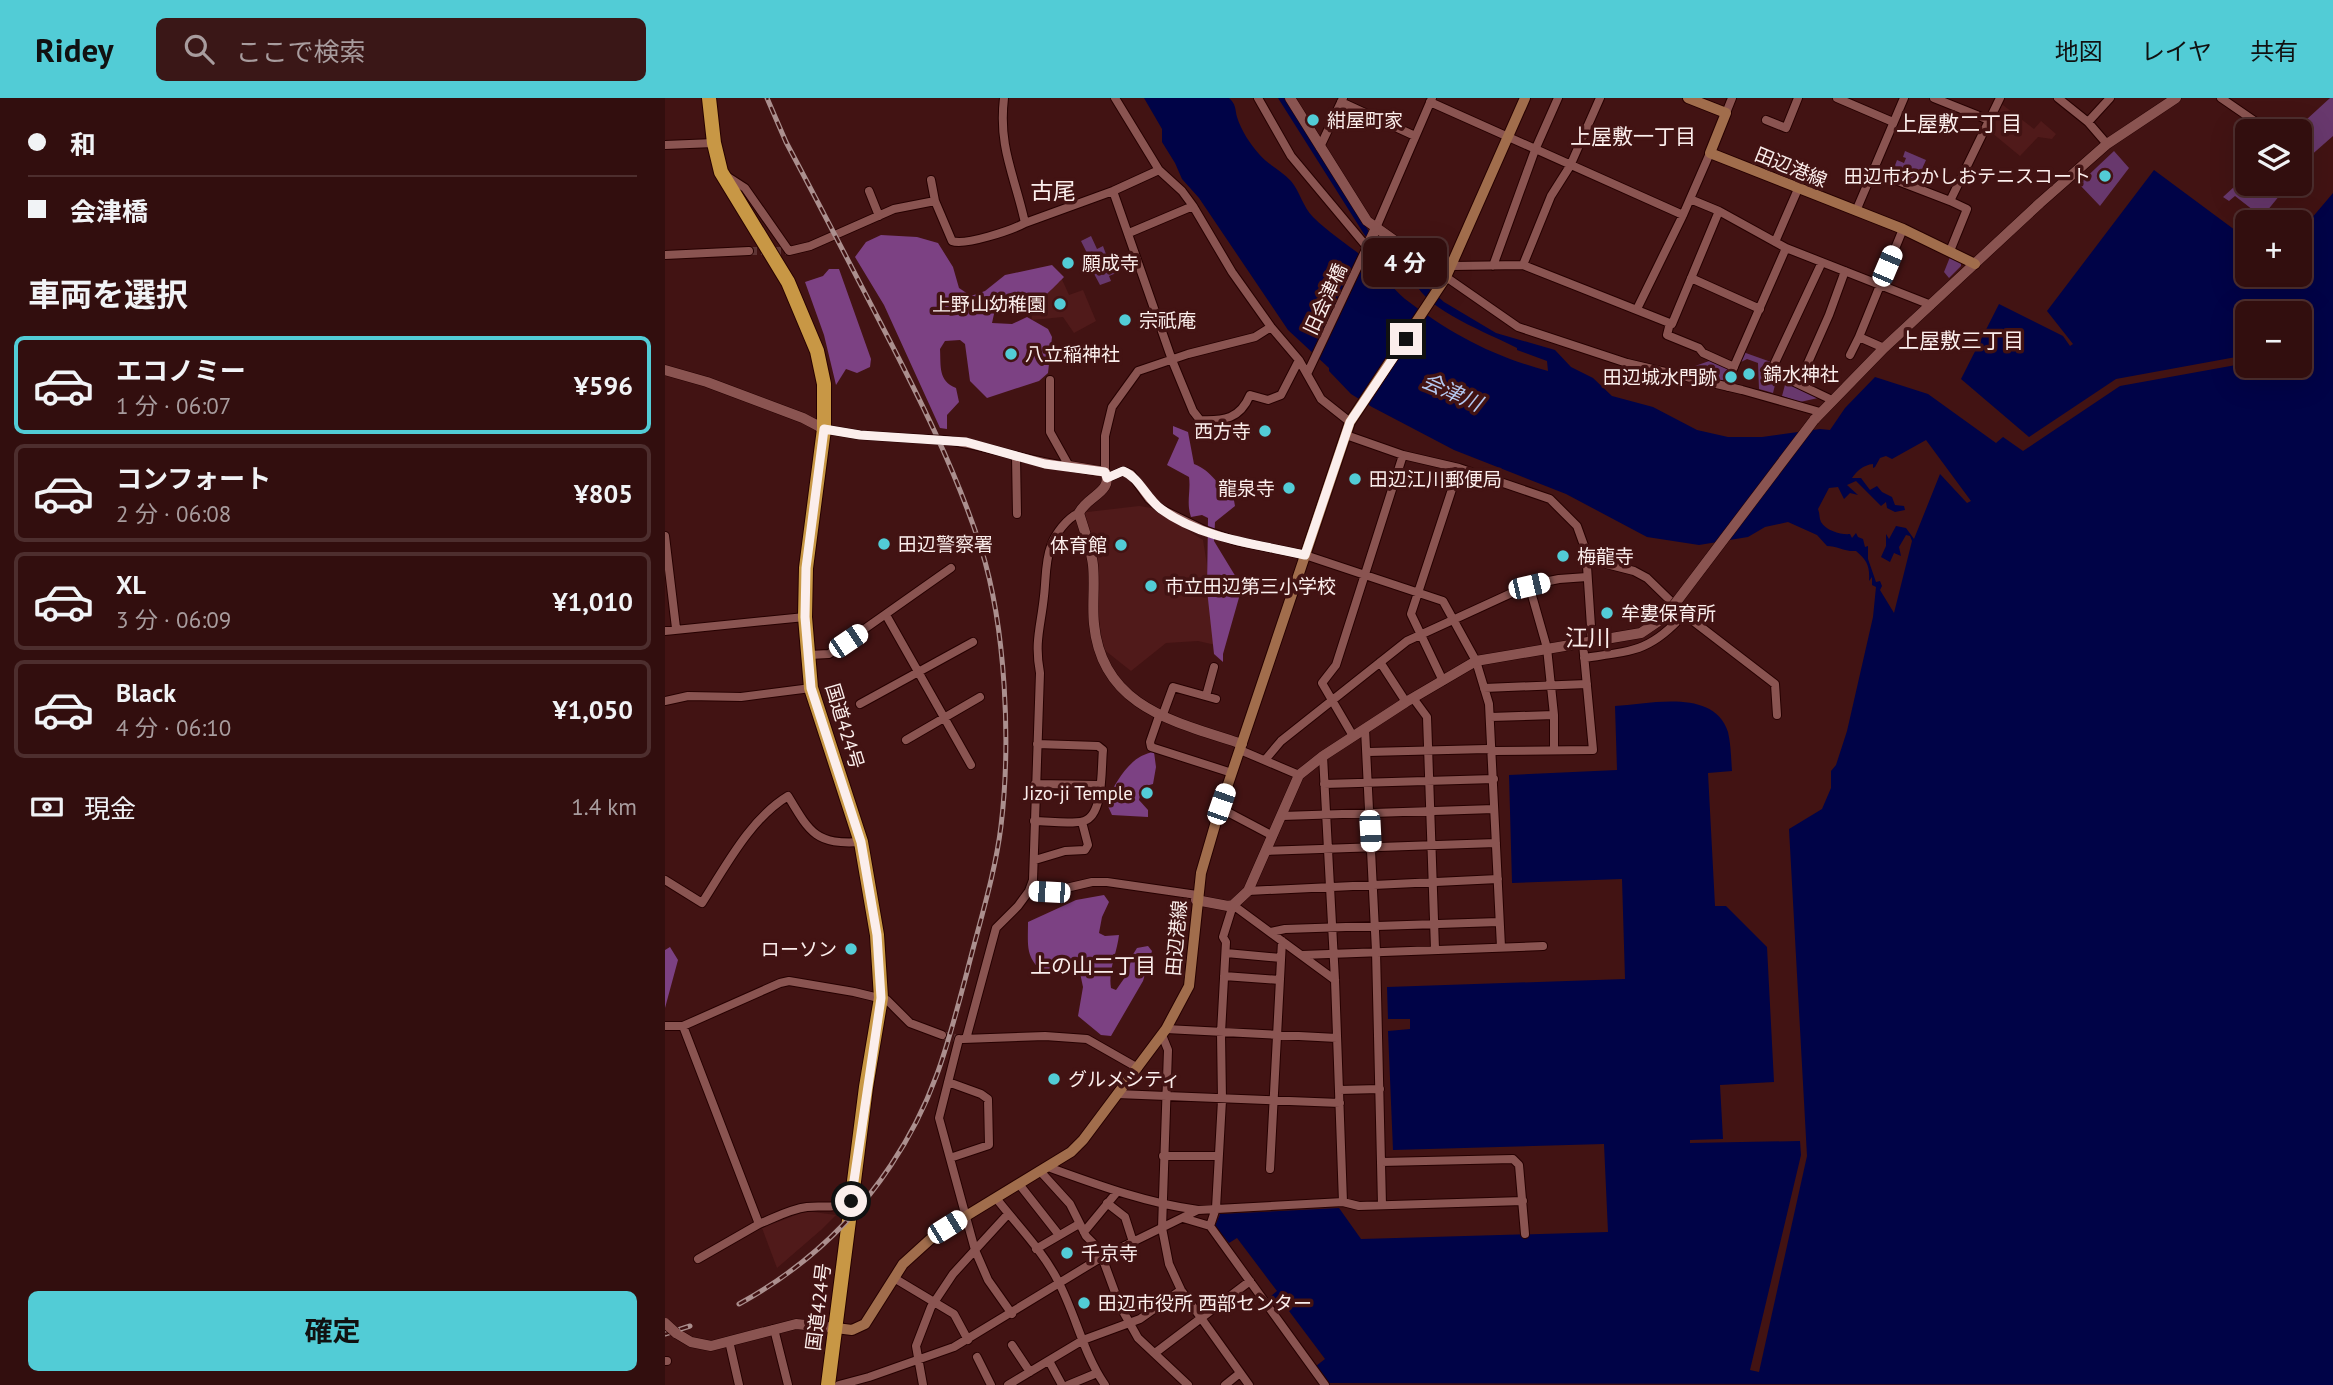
<!DOCTYPE html>
<html lang="ja">
<meta charset="utf-8">
<style>
body{margin:0;font-family:"PT Sans","Noto Sans JP",sans-serif;background:#3a1717;color:#f1f3f6;height:100vh;display:flex;flex-direction:column;font-size:26px;white-space:nowrap}
*{box-sizing:border-box;margin:0}
p{font-size:23px;color:#a89c9e}
.icon{flex:none;width:38px;height:38px;fill:none;stroke:currentColor;stroke-width:2;stroke-linecap:round;stroke-linejoin:round}
.map{position:relative;flex:1;overflow:hidden}
.panel{display:flex;flex-direction:column;background:#320e0e;width:665px}
.panel>*{flex:none}
.banner{display:grid;align-content:center;height:154px;padding:0 28px;background:#320e0e}
.tools{position:absolute;left:1570px;top:21px;display:grid;gap:14px}
.tools a{display:grid;place-items:center;width:77px;height:77px;border-radius:10px;background:#320e0e;box-shadow:0 7px 28px #0002,0 0 0 2px #4d2e2e;font-size:35px}
.end{position:absolute;width:32px;height:32px;margin:-16px;border:9px solid #fbeeec;background:#111;box-shadow:0 0 0 4px #111}
.from{border-radius:50%}
.bubble{position:absolute;height:49px;border-radius:10px;background:#320e0e;box-shadow:0 7px 28px #0002,0 0 0 2px #4d2e2e;font-size:23px;font-weight:700;line-height:49px;text-align:center}
.car{position:absolute;width:21px;height:42px;margin:-21px -10px;border-radius:9px;box-shadow:0 0 5px 2px #0007;background:linear-gradient(#fff 24%,#345 0 40%,#fff 0 76%,#345 0 86%,#fff 0)}
.banner b{display:flex;align-items:center;gap:24px;height:66px;font-size:26px}
.banner b+b{border-top:2px solid #4d2e2e}
.banner i{width:18px;height:18px;background:#f1f3f6}
ul{padding:0;list-style:none}
li{display:flex;align-items:center;gap:21px;height:98px;margin:0 14px 10px;padding:0 14px;border:4px solid #4d2e2e;border-radius:10px}
li div{flex:1}
li b{display:block;font-size:26px}
li em{font-style:normal;font-weight:700}
li.current{border-color:#52ccd6}
li>.icon{width:63px;height:63px;stroke-width:1.5}
h2{padding:0 28px;font-size:32px;line-height:84px}
.pay{display:flex;align-items:center;gap:18px;height:77px;padding:0 28px;font-size:26px}
.pay p{margin-inline-start:auto}
.primary-button{display:flex;gap:14px;margin-top:auto;padding:14px 28px}
.primary-button a{flex:1;height:80px;border-radius:10px;background:#52ccd6;color:#111;font-size:28px;font-weight:700;line-height:80px;text-align:center}
header{display:flex;align-items:center;gap:42px;box-sizing:border-box;height:98px;padding:0 35px;background:#52ccd6;color:#111}
header strong{font-size:33px}
nav{display:flex;gap:38px;margin-inline-start:auto;font-size:24px}
.search{width:490px;height:63px;background:#3a1717;display:flex;align-items:center;gap:18px;box-sizing:border-box;padding:0 24px;border-radius:10px;color:#a89c9e;font-size:26px}
main{display:flex;flex:1;min-height:0}
.map>svg:first-child{display:block}
.built{fill:#501a1a}
.green{fill:#68386d}
.forest{fill:#7c4183}
.water{fill:#000347;fill-rule:evenodd}
.lines{fill:none;stroke-linecap:round;stroke-linejoin:round}
.minor-tunnel{stroke:#5e3434;stroke-width:8;stroke-dasharray:8 4;stroke-linecap:butt}
.minor-casing{stroke:#260001;stroke-width:10}
.tertiary-casing{stroke:#260001;stroke-width:11}
.secondary-casing{stroke:#260001;stroke-width:12}
.trunk-casing{stroke:#260001;stroke-width:16}
.minor{stroke:#8a5451;stroke-width:8}
.tertiary{stroke:#8a5451;stroke-width:10}
.secondary{stroke:#a16d4c;stroke-width:10}
.trunk{stroke:#c89745;stroke-width:14}
.rail-casing{stroke:#ab8f8e;stroke-width:5}
.rail{stroke:#421313;stroke-width:2.5;stroke-dasharray:8;stroke-linecap:butt}
.minor-bridge-casing{stroke:#260001;stroke-width:10;stroke-linecap:butt}
.tertiary-bridge-casing{stroke:#260001;stroke-width:11;stroke-linecap:butt}
.minor-bridge{stroke:#8a5451;stroke-width:8}
.tertiary-bridge{stroke:#8a5451;stroke-width:10}
.route{stroke:#fbeeec;stroke-width:9}
.poi-dot{fill:#52ccd6;stroke:#421313;stroke-width:2.5}
.labels{text-anchor:middle;dominant-baseline:central;stroke-width:7;stroke-linejoin:round;paint-order:stroke}
.poi-label{font-size:19px;fill:#fbeeec;stroke:#421313;text-anchor:start}
.street-label{font-size:19px;fill:#fbeeec;stroke:#421313}
.neighbourhood-label{font-size:21px;fill:#fbeeec;stroke:#421313}
.water-label{font-size:21px;font-style:italic;fill:#b4c8f0;stroke:#421313}
.quarter-label{font-size:23px;fill:#fbeeec;stroke:#421313}
</style>
<header>
<strong>Ridey</strong>
<div class="search"><svg class="icon" aria-label="search" viewBox="0 0 24 24"><circle cx="10" cy="10" r="6"/><path d="M15 15l6 6"/></svg>ここで検索</div>
<nav><a>地図</a><a>レイヤ</a><a>共有</a></nav>
</header>
<main>
<section class="panel">
<div class="banner">
<b><i class="from"></i>和</b>
<b><i></i>会津橋</b>
</div>
<h2>車両を選択</h2>
<ul>
<li class="current"><svg class="icon" aria-label="car" viewBox="0 0 24 24"><path d="M5 17H2v-5l4-1 3-4h7l3 4 3 1v5h-3M9 17h6M6 11h13"/><circle cx="7" cy="17" r="2"/><circle cx="17" cy="17" r="2"/></svg><div><b>エコノミー</b><p>1 分 · 06:07</p></div><em>¥596</em></li>
<li><svg class="icon" aria-label="car" viewBox="0 0 24 24"><path d="M5 17H2v-5l4-1 3-4h7l3 4 3 1v5h-3M9 17h6M6 11h13"/><circle cx="7" cy="17" r="2"/><circle cx="17" cy="17" r="2"/></svg><div><b>コンフォート</b><p>2 分 · 06:08</p></div><em>¥805</em></li>
<li><svg class="icon" aria-label="car" viewBox="0 0 24 24"><path d="M5 17H2v-5l4-1 3-4h7l3 4 3 1v5h-3M9 17h6M6 11h13"/><circle cx="7" cy="17" r="2"/><circle cx="17" cy="17" r="2"/></svg><div><b>XL</b><p>3 分 · 06:09</p></div><em>¥1,010</em></li>
<li><svg class="icon" aria-label="car" viewBox="0 0 24 24"><path d="M5 17H2v-5l4-1 3-4h7l3 4 3 1v5h-3M9 17h6M6 11h13"/><circle cx="7" cy="17" r="2"/><circle cx="17" cy="17" r="2"/></svg><div><b>Black</b><p>4 分 · 06:10</p></div><em>¥1,050</em></li>
</ul>
<div class="pay"><svg class="icon" aria-label="cash" viewBox="0 0 24 24"><path d="M3 7h18v10H3z"/><circle cx="12" cy="12" r="2"/></svg>現金<p>1.4 km</p></div>
<div class="primary-button"><a>確定</a></div>
</section>
<div class="map">
<svg width="1668" height="1287" viewBox="0 0 1668 1287">
<rect width="100%" height="100%" fill="#421313"/>
<path class="built" d="M1334,4L1369,31L1376,23L1391,36L1387,41L1373,39L1355,58L1321,30Z
M395,177L404,197L418,192L431,223L409,235L398,219L367,222L365,208Z
M474,408L487,410L538,442L555,548L533,543L501,545L466,573L437,550L430,507L431,473L414,415Z
M141,1113L171,1117L156,1132L112,1170L97,1130Z"/>
<path class="green" d="M1665,0H1668V38L1635,67V72L1634,33H1629Z
M1240,53L1261,62L1250,87L1226,78L1232,62L1239,65L1241,60L1238,59Z
M1449,53L1464,70L1435,108L1414,86Z
M1582,77V86H1624L1597,119L1570,98L1564,103L1558,99Z
M426,138L432,151L438,148L442,159L450,156L456,173L444,178L446,183L435,187L426,170L420,173L415,161L423,157L416,143Z
M1285,159L1296,164V168L1284,180L1279,174Z
M1078,254L1106,264L1112,279L1108,295L1094,291L1093,265L1082,261L1074,265Z
M1047,262L1065,270L1061,283L1024,275L1030,268Z
M1121,283L1152,297L1153,300L1135,304L1117,298Z"/>
<path class="forest" d="M216,137L252,139L273,145L288,169L294,190L306,198L320,193L340,177L387,167L399,179C388,190 373,207 358,210C348,212 339,212 329,216L327,225L347,226L362,219L383,231L387,239L383,275L374,283L322,300L305,283L300,246L295,242L280,243L275,251C276,268 273,283 291,290L294,304L282,317V331L275,330L219,207L190,159L201,144Z
M164,171H174L206,261L205,269L192,275L181,271L171,287L159,237L140,184L158,178Z
M508,328L523,334L529,366C549,374 550,387 568,397L570,408L550,424L549,443L577,489L558,556V564L549,556L542,492L543,420L537,417L526,419C521,405 526,393 524,379L502,367L514,340L508,336Z
M489,654L491,669L488,686L477,689L474,702L483,712V719L447,717L441,704C451,684 465,657 489,654Z
M439,797L444,804L437,819L434,835L440,838L454,837C452,855 443,872 446,890L451,892L463,875L467,858L472,850L483,848L487,853L478,883L446,938L436,937L413,918L418,889L414,870L406,867L380,876C360,859 363,849 363,824L411,802Z
M5,849L13,862L0,910V852Z"/>
<path class="water" d="M479,0H564C571,6 570,11 572,19C576,32 585,46 594,56C603,67 616,72 626,83C635,94 638,109 648,119C666,137 688,150 707,166C718,177 728,191 740,201C786,236 827,258 883,273L882,263L852,252V250C825,236 761,212 750,184L706,145L699,136L613,0H619L710,143L779,204L831,235L890,252L906,269L928,280L947,298L988,309L1032,332L1063,339H1097L1155,331L1165,332L1180,310L1210,279L1263,296L1331,345L1338,339L1358,353L1455,288L1582,265V268H1634V215H1582V257L1451,281L1364,339L1296,281L1334,206L1398,238L1405,248L1408,246L1382,213L1489,72L1582,141V177H1634L1635,134L1668,95V1287L664,1285L651,1268L660,1261L621,1209L616,1211L606,1198L612,1193L572,1140L564,1145L550,1128L555,1116L674,1110L696,1141L943,1134L939,1046L728,1052L723,933L745,931V921H723L722,889L960,881L957,781L847,785L844,677L952,672L950,608C985,606 1049,590 1063,634C1066,647 1066,660 1067,673L1043,675L1050,808H1061L1102,849L1109,984L1055,987L1058,1041L1025,1042V1045L1135,1043L1136,1057L1085,1272L1094,1274L1142,1058L1124,731L1157,711L1166,690V673L1171,667L1182,633L1208,519L1211,489L1207,487V479L1204,483C1205,468 1202,462 1191,453C1180,454 1172,448 1162,448L1152,437L1123,424L1100,429L1083,439L1034,447L982,439L901,396L789,352L707,309L686,296L664,273V270L623,232L534,100L517,81L510,65L497,44V31ZM1261,342L1306,403L1302,405L1275,376L1249,441L1241,430L1231,428L1224,441L1221,436V448L1216,459L1225,464L1229,455L1236,458L1234,449L1241,437L1245,438L1247,443L1229,515L1215,492L1217,488L1215,483L1211,484L1203,461V448L1200,449L1198,441L1193,439L1191,435L1187,440L1185,436C1177,437 1161,433 1156,424C1154,420 1155,416 1153,411L1164,390L1173,389L1179,401L1185,395L1193,397L1182,387L1191,383L1216,408L1221,404L1222,410L1230,414L1240,412L1239,408L1230,407L1227,399L1217,394L1212,388L1205,392L1196,380H1187C1192,373 1198,367 1208,366V370L1210,369L1215,360L1221,358L1227,361Z"/>
<g class="lines">
<path class="minor-tunnel" d="M84,153H124
M277,937L290,940"/>
<g class="minor-casing">
<path id="minor" d="M339,0C333,50 350,78 360,125L448,93L494,72
M450,0L494,72L517,93L528,108L567,174L606,229L634,262L656,301L685,324
M593,0L626,58L702,149L642,276
M1172,0L1228,24
M1269,0L1324,22
M1393,0L1423,24L1442,46
M1556,0L1591,24
M676,4L750,38
M765,4L1018,117
M1061,15L1067,0
M1101,22L1121,30L1133,0
M1423,24L1445,0
M0,47L49,45
M655,49L678,0
M1207,73L1285,103L1335,0
M60,77L80,90L124,153L145,148L229,111L270,103
M266,82L270,103L287,143C300,148 347,132 360,125
M204,93L214,118
M448,93L507,262L528,313L535,322C559,323 575,321 585,297L603,302L616,297L634,262
M1025,101L1054,113L1121,150L1266,207
M1191,113L1239,0
M711,130L767,0
M464,135L528,108
M1110,144L1133,91
M1285,153L1302,111L1285,103
M0,157L84,153
M1157,164L1106,273L1167,302
M858,167L886,98L905,68L935,0
M787,168L858,167L1007,226L1054,113
M828,168L870,52L893,0
M781,179L853,229L962,265L1077,292L1155,314
M1026,180L1095,211
M972,211L1018,117L1045,55
M1005,225L1002,237L1034,250L1038,255L1069,269
M1219,250L1194,239L1238,131
M1185,257L1194,239
M385,282V334L404,368
M1134,285L1164,217L1180,173
M1063,289L1064,280L1121,150
M159,331L195,337L241,340
M681,337L738,357L794,370L885,401L912,428L921,453L927,544
M280,342C322,347 362,364 404,368
M351,358L352,416
M440,374V338L447,309L473,273L523,256L590,239L606,229
M442,380L458,373L466,376L484,401L496,411L539,432L571,443L640,457L778,503L811,563L824,606L836,849
M0,438L11,530
M864,487L882,550L889,617V652
M1019,516L1110,586L1112,617
M221,517L306,667
M0,533L140,519
M144,557L164,556L286,470
M919,560C967,553 985,554 1019,516L982,480L969,473L922,461
M715,564L741,604
M778,583L746,516L794,370
M819,590L922,586
M541,598L549,569
M748,600L762,619L770,851
M0,603L23,598L76,599L146,590
M195,606L308,544
M494,618L485,644L486,649L567,675
M497,619L508,589L551,601
M825,619L889,617
M700,631L711,853L717,1107
M688,638L657,585L671,567L738,357
M241,642L315,599
M575,652L634,677
M703,654L822,651L828,653L928,652L918,546
M658,658L670,882L678,1104
M600,662L616,643L742,543L864,487L894,481L922,479
M370,686L434,687
M659,686L829,681
M555,710L608,738
M617,718L829,711
M369,723C384,723 405,727 419,723C439,717 436,670 438,652L433,648L372,646
M601,753L831,745
M370,762L400,753L420,752L423,747L417,724
M0,782L37,805C61,768 85,721 123,698C145,735 151,747 196,744
M364,793L384,794L427,784H442L532,797
M583,793L833,781
M606,834L620,831L834,824
M561,855L616,860
M637,857L878,848
M559,878L615,882
M0,928H18L115,885L124,883L189,894L222,902L245,925L277,937
M18,928L94,1126C109,1120 125,1111 142,1109C162,1107 164,1112 186,1103
M501,931L672,940
M497,937L503,952L497,1130L504,1166L516,1192L584,1287
M294,941L274,1020L310,1152L323,1182L347,1216
M298,941L380,938L422,941L473,970
M301,941L331,830L353,808L364,793L368,782L375,575C369,543 376,528 379,498C381,482 380,463 386,448C390,436 402,420 414,415
M283,984L316,996L323,1001L324,1047L285,1060
M674,992L715,991
M452,996L675,1005
M498,1058H553
M716,1064L848,1061L854,1067L860,1136
M383,1069C433,1087 481,1105 533,1112
M605,1071L617,843
M375,1073L405,1106L421,1138L428,1145L437,1159L455,1208L473,1240L523,1287
M354,1086L394,1137
M331,1100C352,1127 378,1153 393,1183C411,1217 418,1255 440,1287
M442,1105L460,1119L468,1144
M518,1120L545,1128L660,1287
M545,1128L551,1110L557,1002L556,935L561,844L558,839L568,807L670,882
M419,1134L452,1094
M371,1151L414,1126
M33,1161L94,1126
M229,1180L289,1216L303,1242
M109,1231L123,1287
M64,1243L74,1287
M347,1247L365,1274
M490,1255L585,1183
M312,1259L326,1287
M0,1263H2
M384,1263L397,1287
M174,1287L204,1279L289,1249L437,1159L533,1112L678,1104L694,1108L858,1103
M258,1287L251,1248L266,1209L288,1176L343,1116
M343,1287L418,1242L475,1221L516,1192
M403,1287L432,1275
M560,1287L575,1275"/>
</g>
<g class="tertiary-casing">
<path id="tertiary" d="M625,0L702,123L781,179
M702,149L711,130
M0,272L42,284L138,320L159,331
M1149,322L1219,250L1375,105L1442,46L1511,0
M404,368L440,374C449,394 422,398 414,415C419,432 426,450 428,467C430,487 427,507 429,526C437,610 511,624 577,646
M531,802L563,808L568,807L583,793L634,677L658,658L741,604L811,563L976,535L1001,518L1006,511
M11,1235L26,1244L46,1248L131,1226L171,1230"/>
</g>
<g class="secondary-casing">
<path id="secondary" d="M1023,0L1061,15L1045,55L1238,131L1310,166
M171,1230L187,1232L200,1226L238,1166L270,1137L406,1054L418,1042L501,931L524,888L536,775L555,710L685,324L781,179L860,0"/>
</g>
<g class="trunk-casing">
<path id="trunk" d="M44,0L49,45L56,74L123,184L152,253L159,286V331L141,470L140,519L146,590L196,744L212,837L216,900L201,989L163,1287"/>
</g>
<use href="#minor" class="minor"/>
<use href="#tertiary" class="tertiary"/>
<use href="#secondary" class="secondary"/>
<use href="#trunk" class="trunk"/>
<g class="rail-casing">
<path id="rail" d="M74,1206C136,1172 187,1126 226,1067C269,1003 283,946 302,874C314,826 330,777 336,728C346,645 341,530 316,450C290,370 253,297 215,224C184,164 153,104 121,44L102,0
M0,1236L25,1228"/>
</g>
<use href="#rail" class="rail"/>
<g class="minor-bridge-casing">
<path id="minor-bridge" d="M241,340L280,342"/>
</g>
<g class="tertiary-bridge-casing">
<path id="tertiary-bridge" d="M1006,511L1149,322
M0,1225L11,1235"/>
</g>
<use href="#minor-bridge" class="minor-bridge"/>
<use href="#tertiary-bridge" class="tertiary-bridge"/>
</g>
<g class="lines">
<path class="route" d="M186,1103L216,900L212,837L196,744L146,590L140,519L141,470L159,331L195,337L301,344L380,366L440,374L442,380L458,373C475,380 481,400 496,411C537,441 592,446 640,457L685,324L741,241"/>
</g>
<g class="poi-dot">
<circle cx="648" cy="22" r="7"/>
<circle cx="1440" cy="78" r="7"/>
<circle cx="403" cy="165" r="7"/>
<circle cx="395" cy="206" r="7"/>
<circle cx="460" cy="222" r="7"/>
<circle cx="346" cy="256" r="7"/>
<circle cx="1084" cy="276" r="7"/>
<circle cx="1066" cy="279" r="7"/>
<circle cx="600" cy="333" r="7"/>
<circle cx="690" cy="381" r="7"/>
<circle cx="624" cy="390" r="7"/>
<circle cx="219" cy="446" r="7"/>
<circle cx="456" cy="447" r="7"/>
<circle cx="898" cy="458" r="7"/>
<circle cx="486" cy="488" r="7"/>
<circle cx="942" cy="515" r="7"/>
<circle cx="482" cy="695" r="7"/>
<circle cx="186" cy="851" r="7"/>
<circle cx="389" cy="981" r="7"/>
<circle cx="402" cy="1155" r="7"/>
<circle cx="419" cy="1205" r="7"/>
</g>
<g class="labels">
<g class="poi-label">
<text x="662" y="22">紺屋町家</text>
<text x="1426" y="78" text-anchor="end">田辺市わかしおテニスコート</text>
<text x="417" y="165">願成寺</text>
<text x="381" y="206" text-anchor="end">上野山幼稚園</text>
<text x="474" y="222">宗祇庵</text>
<text x="360" y="256">八立稲神社</text>
<text x="1098" y="276">錦水神社</text>
<text x="1052" y="279" text-anchor="end">田辺城水門跡</text>
<text x="586" y="333" text-anchor="end">西方寺</text>
<text x="704" y="381">田辺江川郵便局</text>
<text x="610" y="390" text-anchor="end">龍泉寺</text>
<text x="233" y="446">田辺警察署</text>
<text x="442" y="447" text-anchor="end">体育館</text>
<text x="912" y="458">梅龍寺</text>
<text x="500" y="488">市立田辺第三小学校</text>
<text x="956" y="515">牟婁保育所</text>
<text x="468" y="695" text-anchor="end">Jizo-ji Temple</text>
<text x="172" y="851" text-anchor="end">ローソン</text>
<text x="403" y="981">グルメシティ</text>
<text x="416" y="1155">千京寺</text>
<text x="433" y="1205">田辺市役所 西部センター</text>
</g>
<g class="street-label">
<text transform="translate(1126 69) rotate(22)">田辺港線</text>
<text transform="translate(660 201) rotate(-65)">旧会津橋</text>
<text transform="translate(180 628) rotate(73)">国道424号</text>
<text transform="translate(511 840) rotate(-85)">田辺港線</text>
<text transform="translate(153 1209) rotate(-83)">国道424号</text>
</g>
<g class="neighbourhood-label">
<text x="1294" y="25">上屋敷二丁目</text>
<text x="968" y="38">上屋敷一丁目</text>
<text x="1296" y="242">上屋敷三丁目</text>
<text x="428" y="867">上の山二丁目</text>
</g>
<g class="water-label">
<text transform="translate(787 294) rotate(24)">会津川</text>
</g>
<g class="quarter-label">
<text x="388" y="92">古尾</text>
<text x="923" y="539">江川</text>
</g>
</g>
</svg>
<div class="tools">
<a><svg class="icon" aria-label="layers" viewBox="0 0 24 24"><path d="M12 4l9 5-9 5-9-5zM3 14l9 5 9-5"/></svg></a>
<a>+</a>
<a>−</a>
</div>
<i class="end from" style="left:186px;top:1103px"></i>
<i class="end" style="left:741px;top:241px"></i>
<div class="bubble" style="left:698px;top:140px;width:84px">4 分</div>
<i class="car" style="left:1222px;top:168px;rotate:23deg"></i>
<i class="car" style="left:864px;top:488px;rotate:77deg"></i>
<i class="car" style="left:183px;top:543px;rotate:56deg"></i>
<i class="car" style="left:556px;top:706px;rotate:19deg"></i>
<i class="car" style="left:705px;top:733px;rotate:177deg"></i>
<i class="car" style="left:384px;top:794px;rotate:273deg"></i>
<i class="car" style="left:282px;top:1129px;rotate:58deg"></i>
</div>
</main>
